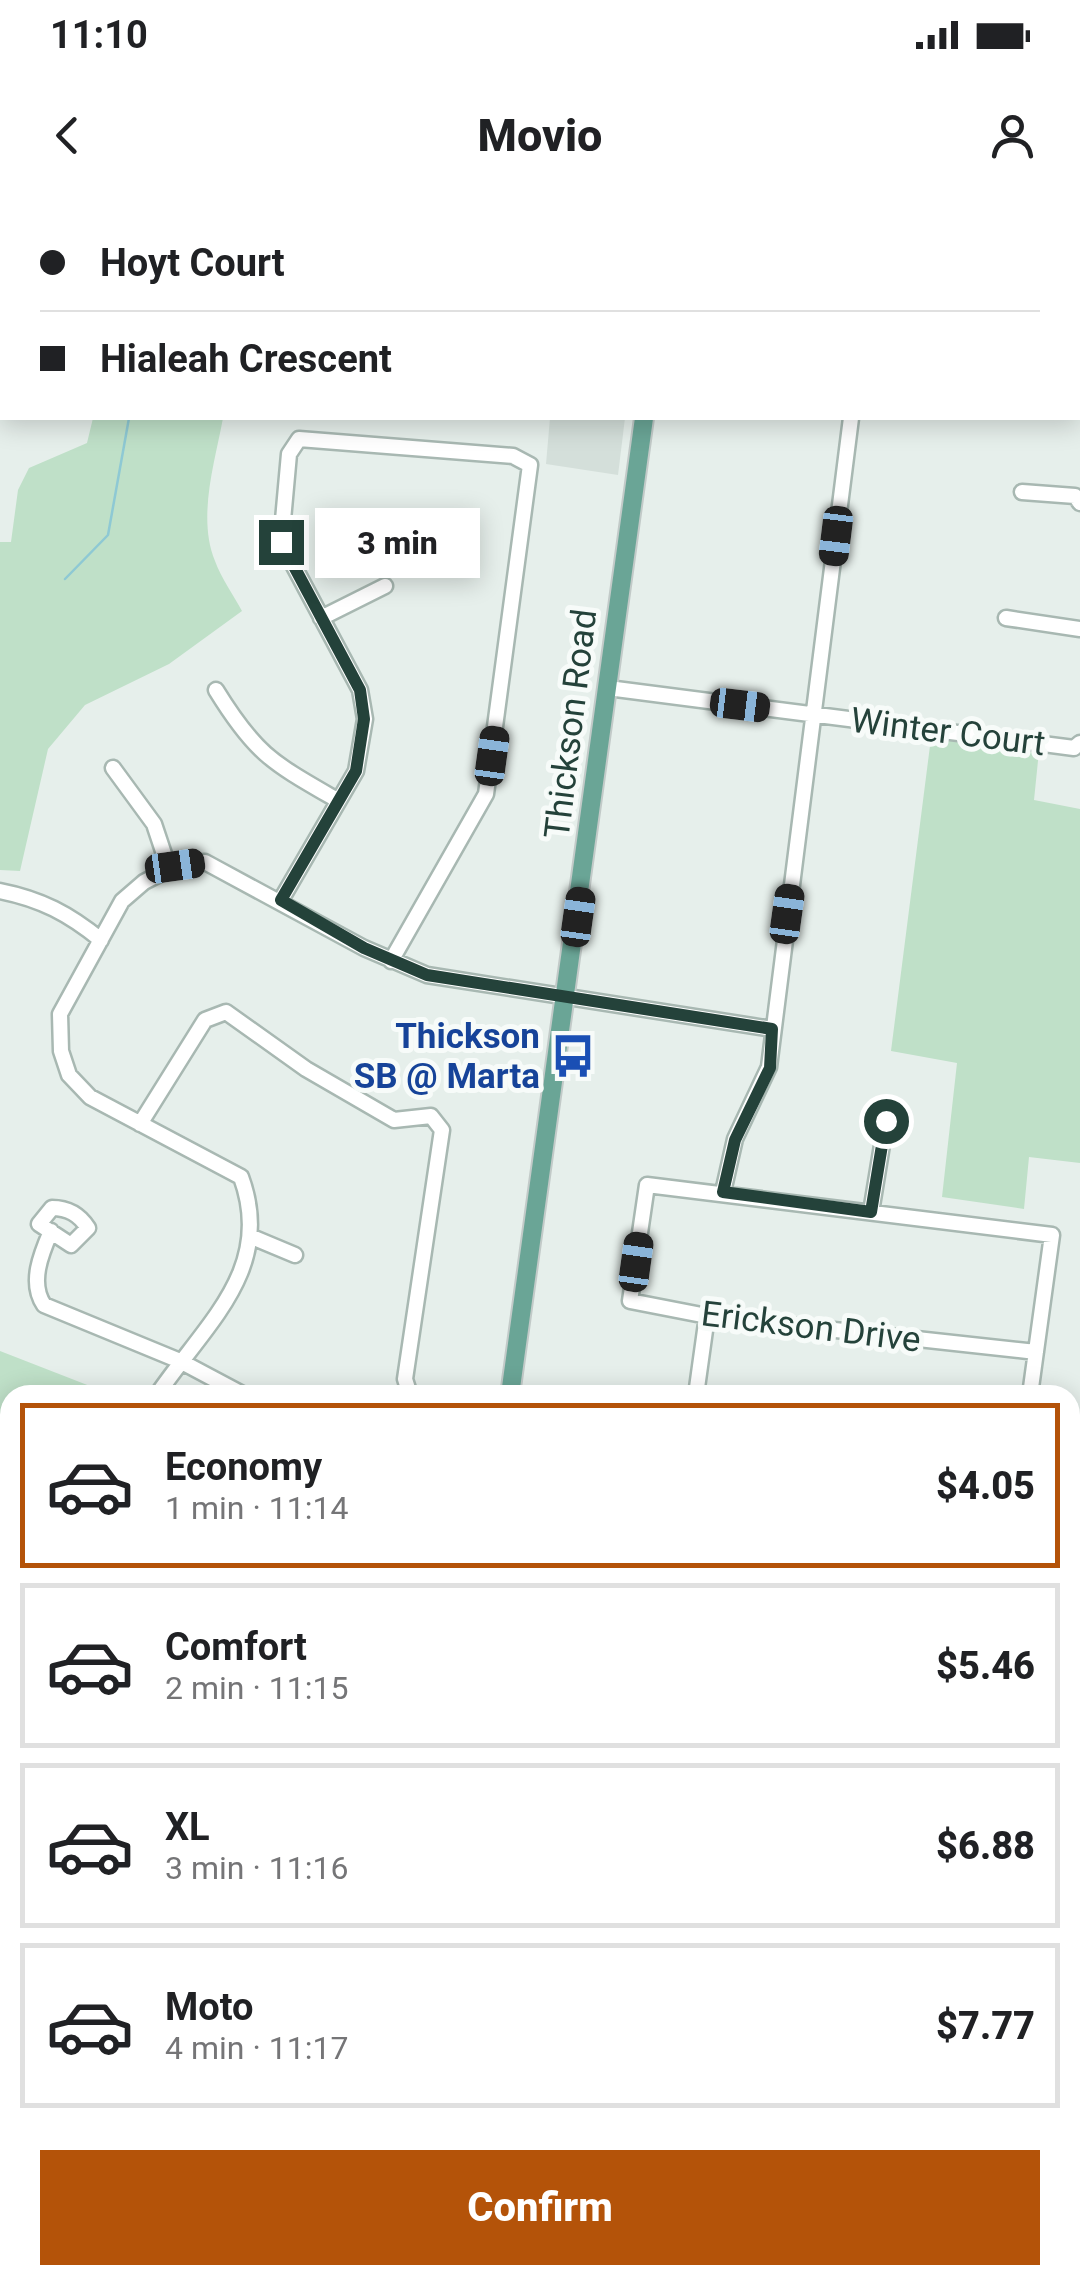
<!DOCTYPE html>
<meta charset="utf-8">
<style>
body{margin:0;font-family:Roboto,sans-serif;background:#f2f2f2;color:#202124;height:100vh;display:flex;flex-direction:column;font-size:38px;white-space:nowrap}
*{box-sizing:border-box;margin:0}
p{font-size:32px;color:#757577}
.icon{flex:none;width:55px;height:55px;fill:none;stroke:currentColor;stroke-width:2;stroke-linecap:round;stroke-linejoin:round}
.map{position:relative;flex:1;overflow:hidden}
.panel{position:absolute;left:0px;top:1185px;width:1080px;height:900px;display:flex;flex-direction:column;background:#fff;border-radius:30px 30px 0 0;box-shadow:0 5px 25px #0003}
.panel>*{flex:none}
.top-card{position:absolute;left:0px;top:0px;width:1080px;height:220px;box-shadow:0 5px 25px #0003;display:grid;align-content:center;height:220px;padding:0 40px;background:#fff}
.end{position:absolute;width:45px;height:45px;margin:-22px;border:12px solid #24423a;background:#fff;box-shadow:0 0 0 5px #fff}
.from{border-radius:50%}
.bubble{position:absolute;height:70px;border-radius:0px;background:#fff;box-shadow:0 5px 25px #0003;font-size:32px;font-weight:800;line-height:70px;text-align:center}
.car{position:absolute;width:30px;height:60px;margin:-30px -15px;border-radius:12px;box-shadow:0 0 8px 2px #0007;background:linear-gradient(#222 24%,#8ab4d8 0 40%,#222 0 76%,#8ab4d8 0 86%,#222 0)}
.top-card b{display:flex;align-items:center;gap:35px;height:95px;font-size:38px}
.top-card b+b{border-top:2px solid #e0e0e0}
.top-card i{width:25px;height:25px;background:#202124}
ul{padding:18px 0 0;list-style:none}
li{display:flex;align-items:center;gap:30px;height:165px;margin:0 20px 15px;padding:0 20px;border:5px solid #e0e0e0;border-radius:0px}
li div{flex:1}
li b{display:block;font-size:38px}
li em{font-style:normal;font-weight:800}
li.on{border-color:#b45309}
li>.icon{width:90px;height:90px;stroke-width:1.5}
.primary-button{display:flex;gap:20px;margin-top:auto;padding:20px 40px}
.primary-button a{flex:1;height:115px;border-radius:0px;background:#b45309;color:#fff;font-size:40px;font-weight:800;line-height:115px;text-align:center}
.status{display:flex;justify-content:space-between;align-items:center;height:70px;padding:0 50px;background:#fff;direction:ltr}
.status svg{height:28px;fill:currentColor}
header{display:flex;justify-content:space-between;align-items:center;height:130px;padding:0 40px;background:#fff;font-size:45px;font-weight:800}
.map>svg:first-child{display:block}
.built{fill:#d4dfda}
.green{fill:#bfe0c8}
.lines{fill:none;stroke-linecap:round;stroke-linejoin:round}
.stream{stroke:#8ec9d4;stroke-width:2.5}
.minor-casing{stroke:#a8b8b2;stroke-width:19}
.major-casing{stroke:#c2cac8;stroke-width:22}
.minor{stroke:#fff;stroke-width:14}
.major{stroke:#6aa596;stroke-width:18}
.route{stroke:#24423a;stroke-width:12}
.labels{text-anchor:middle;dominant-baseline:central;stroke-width:10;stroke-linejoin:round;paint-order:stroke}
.street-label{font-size:35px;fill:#24423a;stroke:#f7fbf9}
.transit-label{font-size:35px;font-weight:bold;fill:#164399;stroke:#f7fbf9;text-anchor:end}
</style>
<div class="status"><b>11:10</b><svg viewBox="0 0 49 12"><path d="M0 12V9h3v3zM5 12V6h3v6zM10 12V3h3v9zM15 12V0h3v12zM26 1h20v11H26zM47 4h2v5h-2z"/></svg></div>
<header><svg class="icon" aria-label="back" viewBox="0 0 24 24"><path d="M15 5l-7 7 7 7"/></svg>Movio<svg class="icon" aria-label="person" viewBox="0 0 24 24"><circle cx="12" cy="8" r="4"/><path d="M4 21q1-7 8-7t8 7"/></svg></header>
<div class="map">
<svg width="1080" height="2085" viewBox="0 0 1080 2085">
<rect width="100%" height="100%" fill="#e6efeb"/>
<path class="built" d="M550,218H625L618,275L546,264Z"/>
<path class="green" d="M93,218H223C215,262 197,317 215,361C221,378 233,394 242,411L169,464L85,505L48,549L20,671L0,670V342H11L18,290L29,268L87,243Z
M931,538L1039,551L1034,600L1080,609V963L1029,957L1024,1009L942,997L957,863L891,851Z
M0,1151L113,1195H10V1512L0,1511Z
M1073,1355L1080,1356V1614L1070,1612Z"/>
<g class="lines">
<path class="stream" d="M143,0V2
M65,379L108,335L129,218"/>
<g class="minor-casing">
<path id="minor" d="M306,0L308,2
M430,2L431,0
M561,2V0
M879,2V0
M1018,2V0
M1078,83L1080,84
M1022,292L1075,296L1080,303
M321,418L385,386
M1006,418L1080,429
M608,488L1074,548L1080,543
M216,490C256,555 273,563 337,600
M113,568L154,624L169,669
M0,691C41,699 69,714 101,740
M281,700L356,571L365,519L360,490L281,342L289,254L299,239L513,256L530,265L486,594L391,761
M140,924L205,820L226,812L306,869L394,920L431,916L442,930L405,1179L410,1195
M723,992L735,939L769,867L851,218
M52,1008C68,1008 79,1014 88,1028L71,1045L39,1024Z
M871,1012L886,921
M51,1031C41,1054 29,1083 44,1105L180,1161L244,1195
M252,1037L295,1055
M157,1195C206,1123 275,1069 241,977L90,897L69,875L61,851L60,814L122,701L144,682L175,666L205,662L364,748L427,775L772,829
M696,1195L707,1116
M1030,1195L1052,1035L647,985L630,1101L707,1116L1036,1152
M1070,1342L1080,1343
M0,1635L10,1637
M1070,1822L1080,1824
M0,1926L10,1918
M91,2075L99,2085
M0,2078L10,2072
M364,2085L365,2075"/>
</g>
<g class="major-casing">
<path id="major" d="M673,2L674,0
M0,85H2
M1078,201H1080
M510,1195L644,218
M0,1539L10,1540
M1070,1685L1080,1686
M400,2085L401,2075"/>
</g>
<use href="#minor" class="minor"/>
<use href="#major" class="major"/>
</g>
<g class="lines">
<path class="route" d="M281,342L360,490L364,519L356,571L281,700L364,748L427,775L772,829L770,868L735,940L723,992L871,1012L886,921"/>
</g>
<defs>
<g id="bus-bare" transform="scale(3.45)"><path d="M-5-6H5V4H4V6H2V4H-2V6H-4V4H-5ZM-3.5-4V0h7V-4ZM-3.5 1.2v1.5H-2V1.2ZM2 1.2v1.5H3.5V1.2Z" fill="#1a4fb4" stroke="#f7fbf9" stroke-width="2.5" paint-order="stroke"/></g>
</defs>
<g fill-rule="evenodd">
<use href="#bus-bare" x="573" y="856"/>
</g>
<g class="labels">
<g class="street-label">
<text transform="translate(571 524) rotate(-83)">Thickson Road</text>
<text transform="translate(948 532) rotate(7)">Winter Court</text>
<text transform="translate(811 1127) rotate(7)">Erickson Drive</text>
</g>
<g class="transit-label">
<text x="540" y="836">Thickson<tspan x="540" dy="40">SB @ Marta</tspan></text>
</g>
</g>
</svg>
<i class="end from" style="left:886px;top:921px"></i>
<i class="end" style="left:281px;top:342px"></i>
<div class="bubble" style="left:315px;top:308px;width:165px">3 min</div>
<i class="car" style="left:836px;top:336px;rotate:187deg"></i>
<i class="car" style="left:740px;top:505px;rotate:97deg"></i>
<i class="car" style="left:492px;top:556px;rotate:8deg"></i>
<i class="car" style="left:175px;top:666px;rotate:82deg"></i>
<i class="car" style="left:787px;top:714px;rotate:8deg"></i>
<i class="car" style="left:578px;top:717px;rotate:8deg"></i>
<i class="car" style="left:636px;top:1062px;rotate:8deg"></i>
<div class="top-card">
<b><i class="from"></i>Hoyt Court</b>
<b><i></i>Hialeah Crescent</b>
</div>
<section class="panel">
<ul>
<li class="on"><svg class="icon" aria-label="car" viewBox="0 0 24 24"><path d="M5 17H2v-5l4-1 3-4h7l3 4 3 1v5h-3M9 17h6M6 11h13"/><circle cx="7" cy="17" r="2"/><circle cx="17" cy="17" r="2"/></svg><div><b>Economy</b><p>1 min · 11:14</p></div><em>$4.05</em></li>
<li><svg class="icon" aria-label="car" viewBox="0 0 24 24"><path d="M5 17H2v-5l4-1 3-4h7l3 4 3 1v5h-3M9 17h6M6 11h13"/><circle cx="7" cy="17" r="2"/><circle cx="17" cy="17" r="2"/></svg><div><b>Comfort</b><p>2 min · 11:15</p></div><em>$5.46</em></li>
<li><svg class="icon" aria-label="car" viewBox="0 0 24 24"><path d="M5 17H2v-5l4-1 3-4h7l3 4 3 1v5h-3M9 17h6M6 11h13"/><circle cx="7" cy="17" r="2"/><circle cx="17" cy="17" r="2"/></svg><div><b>XL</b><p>3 min · 11:16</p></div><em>$6.88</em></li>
<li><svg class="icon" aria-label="car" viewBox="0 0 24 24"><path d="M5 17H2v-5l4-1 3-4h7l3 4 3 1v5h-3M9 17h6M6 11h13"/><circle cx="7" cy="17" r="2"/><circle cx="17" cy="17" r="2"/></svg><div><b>Moto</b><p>4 min · 11:17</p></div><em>$7.77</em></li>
</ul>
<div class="primary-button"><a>Confirm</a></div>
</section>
</div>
